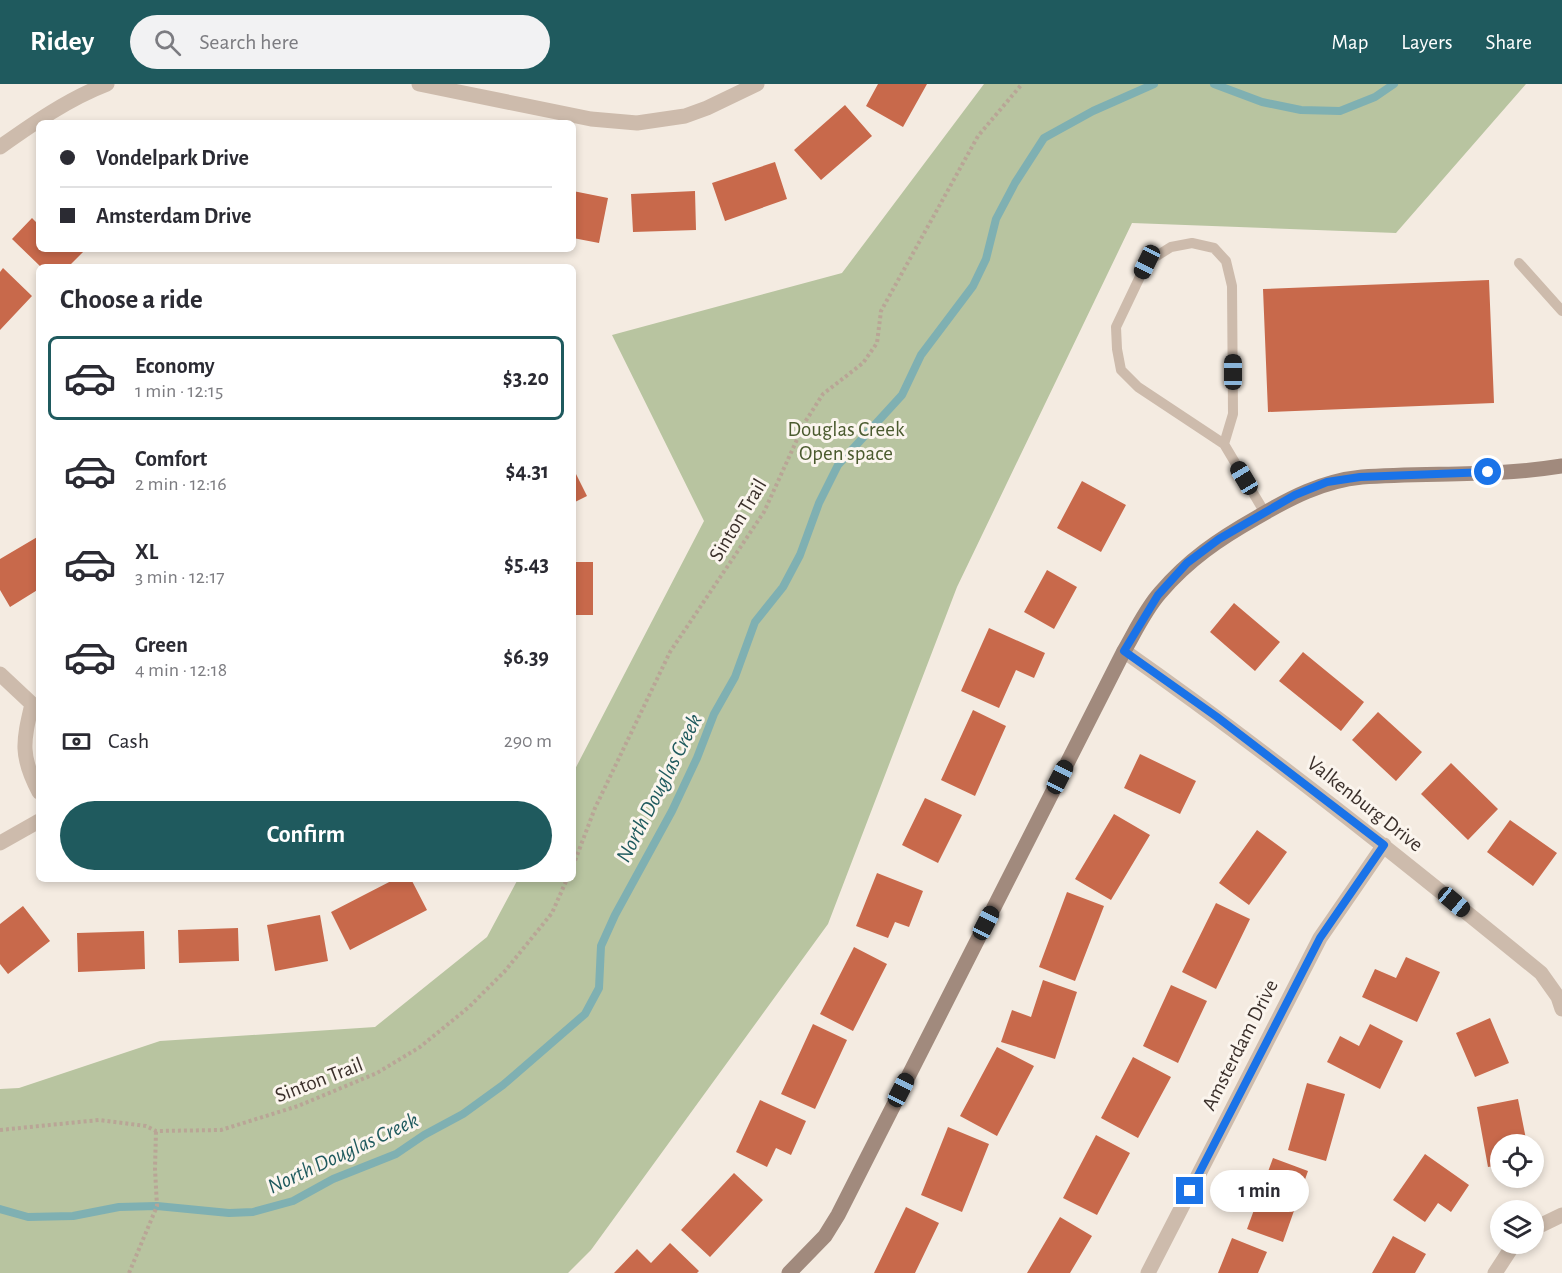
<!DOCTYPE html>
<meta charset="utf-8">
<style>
body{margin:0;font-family:"Alegreya Sans",sans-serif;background:#f2f2f3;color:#2b2b33;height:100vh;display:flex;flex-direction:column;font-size:22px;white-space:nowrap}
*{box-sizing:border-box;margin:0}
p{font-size:20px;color:#7c7c81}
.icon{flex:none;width:33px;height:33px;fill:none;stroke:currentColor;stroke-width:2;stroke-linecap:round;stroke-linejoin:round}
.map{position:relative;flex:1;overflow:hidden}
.drawer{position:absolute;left:36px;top:180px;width:540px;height:618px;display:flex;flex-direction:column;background:#fff;border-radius:9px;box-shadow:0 3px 9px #0003}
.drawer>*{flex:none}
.banner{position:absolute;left:36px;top:36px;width:540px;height:132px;border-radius:9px;box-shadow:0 3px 9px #0003;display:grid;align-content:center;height:132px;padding:0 24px;background:#fff}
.fabs{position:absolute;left:1490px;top:1050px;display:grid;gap:12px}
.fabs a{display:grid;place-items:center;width:54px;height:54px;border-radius:50%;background:#fff;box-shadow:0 3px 9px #0003;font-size:30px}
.end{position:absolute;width:27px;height:27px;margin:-14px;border:8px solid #1a73e8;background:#fff;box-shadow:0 0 0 3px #fff}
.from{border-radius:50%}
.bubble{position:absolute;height:42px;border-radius:21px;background:#fff;box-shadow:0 3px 9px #0003;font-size:20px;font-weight:700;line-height:42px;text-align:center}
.car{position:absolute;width:18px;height:36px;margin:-18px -9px;border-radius:8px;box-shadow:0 0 4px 2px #0007;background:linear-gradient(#222 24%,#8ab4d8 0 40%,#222 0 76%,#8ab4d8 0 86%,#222 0)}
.banner b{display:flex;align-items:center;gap:21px;height:57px;font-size:22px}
.banner b+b{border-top:2px solid #e1e1e2}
.banner i{width:15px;height:15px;background:#2b2b33}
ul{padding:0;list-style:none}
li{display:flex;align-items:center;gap:18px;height:84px;margin:0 12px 9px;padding:0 12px;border:3px solid transparent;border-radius:9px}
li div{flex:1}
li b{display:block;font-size:22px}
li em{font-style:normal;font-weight:700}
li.active{border-color:#1f5a5e}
li>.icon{width:54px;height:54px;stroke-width:1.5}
h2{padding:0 24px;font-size:27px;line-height:72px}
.pay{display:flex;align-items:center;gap:15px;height:66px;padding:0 24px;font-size:22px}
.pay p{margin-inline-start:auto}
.cta{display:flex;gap:12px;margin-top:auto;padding:12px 24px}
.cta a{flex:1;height:69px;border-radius:36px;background:#1f5a5e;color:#fff;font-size:24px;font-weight:700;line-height:69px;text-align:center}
header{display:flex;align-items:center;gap:36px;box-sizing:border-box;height:84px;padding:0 30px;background:#1f5a5e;color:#fff}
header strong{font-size:28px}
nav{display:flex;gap:33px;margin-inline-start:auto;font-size:21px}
.search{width:420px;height:54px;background:#f2f2f3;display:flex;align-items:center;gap:15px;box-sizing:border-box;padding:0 21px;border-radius:33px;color:#7c7c81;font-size:22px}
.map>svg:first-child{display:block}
.green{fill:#b8c4a0}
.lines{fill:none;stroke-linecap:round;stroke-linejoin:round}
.stream{stroke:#7fb0b2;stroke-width:8}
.building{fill:#c8694b}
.path{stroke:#b9a596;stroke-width:4;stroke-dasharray:3 3;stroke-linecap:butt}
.lane{stroke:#cdbbac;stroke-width:10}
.street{stroke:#cdbbac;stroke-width:15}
.secondary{stroke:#a18a7d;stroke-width:15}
.route{stroke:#1a73e8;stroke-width:8}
.labels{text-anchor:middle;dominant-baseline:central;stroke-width:6;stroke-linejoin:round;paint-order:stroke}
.park-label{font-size:21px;fill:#4a5a2e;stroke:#fbf5ee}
.street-label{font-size:21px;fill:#3b302b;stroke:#fbf5ee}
.water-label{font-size:22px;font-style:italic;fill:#1f5a5e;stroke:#fbf5ee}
</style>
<header>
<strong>Ridey</strong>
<div class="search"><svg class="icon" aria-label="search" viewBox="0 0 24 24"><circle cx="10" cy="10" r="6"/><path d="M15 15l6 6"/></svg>Search here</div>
<nav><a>Map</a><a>Layers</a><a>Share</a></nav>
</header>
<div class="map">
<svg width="1562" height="1189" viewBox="0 0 1562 1189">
<rect width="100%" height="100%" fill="#f4ebe1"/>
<path class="green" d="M984,0H1526L1396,149L1132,139L957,503L828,840L591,1166L568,1189H0V1005L19,1004L160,957L375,943L487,853L518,795H573V689L704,437L612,251L842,189Z"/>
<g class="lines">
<path class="stream" d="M1214,0L1262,18L1301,26L1340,27L1375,13L1394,0
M0,1125L28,1133L73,1132L119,1123L157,1122L229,1129L253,1128L293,1117L333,1095L396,1070L424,1051L463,1030L503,1001L585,930L599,904L601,862L615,831L672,727L697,674L714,630L735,593L755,538L783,503L800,471L819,419L838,381L902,311L921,271L973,202L986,175L996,135L1015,99L1044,54L1093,27L1154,0"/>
</g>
<path class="building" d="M878,0H927L903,43L866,22Z
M845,21L872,52L821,96L794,66Z
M775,78L787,115L725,137L712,99Z
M573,107L608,114L599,159L573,154Z
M695,107L696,146L633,148L631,110Z
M32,134L39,141V165H86L68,183H41L12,155Z
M3,184L32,212L0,246V188Z
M1489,196L1494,319L1268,328L1263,205Z
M573,384L587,412L573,419Z
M1082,397L1126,421L1101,468L1057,444Z
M39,452V505L10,523L0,506V475Z
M573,478H593V531H573Z
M1047,486L1077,503L1054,545L1024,528Z
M1234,519L1280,558L1255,587L1210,548Z
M989,544L1045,569L1034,594L1016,586L999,624L961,607Z
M1303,568L1364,618L1341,647L1279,597Z
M973,626L1006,642L975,712L941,696Z
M1378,628L1422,668L1396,697L1352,656Z
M1140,670L1196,697L1180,730L1124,704Z
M1451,679L1498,725L1468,756L1421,710Z
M925,714L962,731L938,779L902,761Z
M1114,730L1150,751L1111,816L1075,795Z
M1510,736L1557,769L1533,802L1487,768Z
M1257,746L1287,768L1249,821L1219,799Z
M877,789L923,807L909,843L895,838L888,854L856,842Z
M395,795H411L427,826L350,866L331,828Z
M1067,808L1104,822L1075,897L1039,883Z
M1216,819L1250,835L1216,905L1182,888Z
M23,822L50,857L8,890L0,880V840Z
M320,831L328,877L275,887L267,841Z
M238,844L239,877L179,879L178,846Z
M144,847L145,885L78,888L77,849Z
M854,863L887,880L853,947L820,930Z
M1406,873L1440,888L1417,938L1362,913L1375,885L1396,894Z
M1043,896L1077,908L1055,975L1001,958L1012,926L1031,933Z
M1171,901L1207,917L1178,979L1143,962Z
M1490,934L1509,979L1475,993L1456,949Z
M813,940L847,956L815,1025L781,1010Z
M1370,940L1403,957L1380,1005L1327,978L1340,952L1359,962Z
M997,963L1034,982L997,1052L960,1032Z
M1133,973L1171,993L1138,1054L1101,1034Z
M1307,999L1345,1010L1326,1077L1288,1066Z
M1518,1015L1527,1060H1500V1081L1488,1083L1477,1023Z
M760,1016L806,1037L791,1071L776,1064L767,1083L736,1068Z
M948,1043L989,1060L962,1128L921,1111Z
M1096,1051L1130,1069L1097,1131L1063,1114Z
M1425,1070L1469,1101L1451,1128L1438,1119L1425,1138L1393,1116Z
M1273,1074L1308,1087L1283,1158L1247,1145Z
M734,1089L763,1116L710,1173L681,1146Z
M906,1123L939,1139L915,1189H874Z
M1060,1133L1092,1152L1070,1189H1027Z
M1393,1152L1426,1170L1415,1189H1372Z
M1232,1154L1267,1168L1258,1189H1218Z
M670,1159L699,1187L697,1189H614L637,1165L651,1179Z"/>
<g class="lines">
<path class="path" d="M573,782L595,724L670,568L764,428L805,338L823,310L863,279L877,259L881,227L978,52L1022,0
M0,1046L99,1036L146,1042L156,1047L221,1046L298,1022L377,989L420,963L469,923L505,887L552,829L567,795
M129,1189L157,1122L155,1085L156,1047"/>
<path class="lane" d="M1519,179L1562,227
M1224,360L1233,330L1232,202L1226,177L1214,164L1192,159L1171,163L1147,178L1116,243L1117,265L1121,286L1138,303L1224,360L1265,429"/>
<path class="street" d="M419,0L591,35L637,39L685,32L707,24L757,0
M0,63C34,39 68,15 107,0
M1124,567C1268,668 1405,778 1541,889L1558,913L1562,925
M0,590L32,620C23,658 20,672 39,708
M0,759L39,737
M1533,1145L1562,1131
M1148,1189L1320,854L1384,761
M1495,1189L1514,1160"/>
<path class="secondary" d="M789,1189L825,1152L838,1131L1124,567C1135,548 1145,526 1160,509C1188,476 1219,455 1256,434C1290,414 1322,397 1362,393C1428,388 1496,393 1562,382"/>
</g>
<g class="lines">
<path class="route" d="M1190,1107L1320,854L1384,761L1217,633L1124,567L1158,511L1187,479L1219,455L1295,411L1327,398L1360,393L1488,388"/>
</g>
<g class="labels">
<g class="park-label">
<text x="846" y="345">Douglas Creek<tspan x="846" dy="24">Open space</tspan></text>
</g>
<g class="street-label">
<text transform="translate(738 436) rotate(-59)">Sinton Trail</text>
<text transform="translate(1365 720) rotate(38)">Valkenburg Drive</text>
<text transform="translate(1240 961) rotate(-63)">Amsterdam Drive</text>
<text transform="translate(319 996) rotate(-21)">Sinton Trail</text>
</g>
<g class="water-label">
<text transform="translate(659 704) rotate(-63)">North Douglas Creek</text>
<text transform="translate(343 1069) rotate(-25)">North Douglas Creek</text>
</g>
</g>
</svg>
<div class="fabs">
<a><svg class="icon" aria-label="locate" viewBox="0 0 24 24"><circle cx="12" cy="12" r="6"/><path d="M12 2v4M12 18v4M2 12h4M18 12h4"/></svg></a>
<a><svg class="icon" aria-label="layers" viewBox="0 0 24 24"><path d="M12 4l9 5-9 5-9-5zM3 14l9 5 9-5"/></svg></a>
</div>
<i class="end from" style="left:1488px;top:388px"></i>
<i class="end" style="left:1190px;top:1107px"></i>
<div class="bubble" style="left:1210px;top:1086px;width:99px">1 min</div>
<i class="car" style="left:1147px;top:178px;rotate:206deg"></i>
<i class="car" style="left:1233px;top:288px;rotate:0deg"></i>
<i class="car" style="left:1244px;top:394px;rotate:329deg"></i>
<i class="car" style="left:1060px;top:693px;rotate:27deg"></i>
<i class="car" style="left:1454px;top:818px;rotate:130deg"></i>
<i class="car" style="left:986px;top:839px;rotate:27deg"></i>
<i class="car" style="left:901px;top:1006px;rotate:27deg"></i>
<div class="banner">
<b><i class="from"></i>Vondelpark Drive</b>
<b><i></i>Amsterdam Drive</b>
</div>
<section class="drawer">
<h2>Choose a ride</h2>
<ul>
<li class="active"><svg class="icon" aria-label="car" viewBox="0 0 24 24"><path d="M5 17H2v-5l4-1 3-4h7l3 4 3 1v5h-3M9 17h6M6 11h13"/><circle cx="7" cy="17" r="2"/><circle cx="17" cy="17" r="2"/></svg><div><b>Economy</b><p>1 min · 12:15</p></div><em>$3.20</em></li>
<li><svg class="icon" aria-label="car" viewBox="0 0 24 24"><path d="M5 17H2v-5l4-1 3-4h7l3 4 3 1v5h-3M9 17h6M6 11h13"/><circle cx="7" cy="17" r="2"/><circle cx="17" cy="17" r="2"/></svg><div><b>Comfort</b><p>2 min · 12:16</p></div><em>$4.31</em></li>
<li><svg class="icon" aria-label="car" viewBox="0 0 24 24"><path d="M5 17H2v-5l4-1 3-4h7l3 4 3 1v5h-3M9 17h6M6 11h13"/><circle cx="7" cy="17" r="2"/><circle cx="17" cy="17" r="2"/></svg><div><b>XL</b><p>3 min · 12:17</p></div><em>$5.43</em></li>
<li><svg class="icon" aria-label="car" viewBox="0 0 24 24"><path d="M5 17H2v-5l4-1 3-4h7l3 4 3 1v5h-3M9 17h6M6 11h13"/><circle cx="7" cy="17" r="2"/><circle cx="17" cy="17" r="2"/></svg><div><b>Green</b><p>4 min · 12:18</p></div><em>$6.39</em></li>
</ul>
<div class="pay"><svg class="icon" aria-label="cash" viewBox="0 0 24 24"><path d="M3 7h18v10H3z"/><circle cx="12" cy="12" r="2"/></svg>Cash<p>290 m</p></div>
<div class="cta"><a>Confirm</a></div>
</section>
</div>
